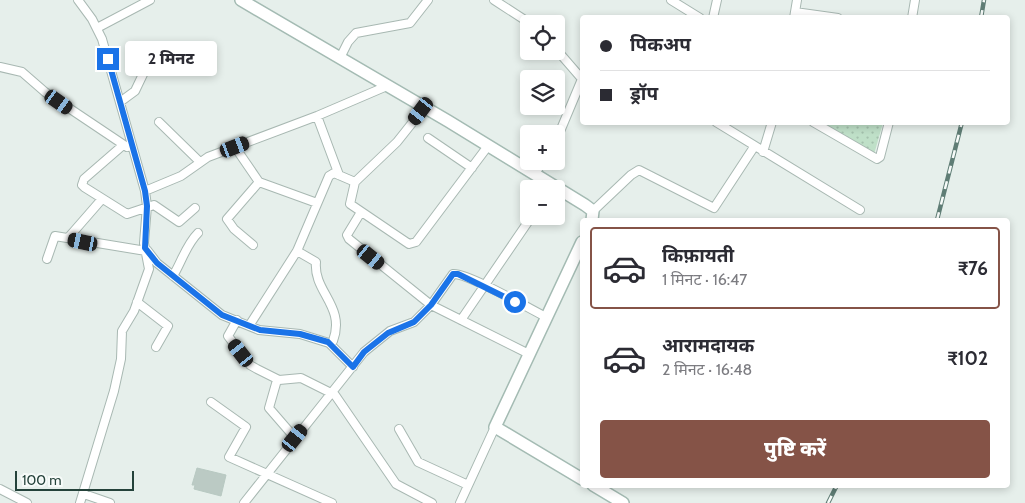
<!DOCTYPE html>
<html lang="hi">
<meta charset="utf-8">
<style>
body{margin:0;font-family:Cabin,"Noto Sans Devanagari",sans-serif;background:#f7f7f7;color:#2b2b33;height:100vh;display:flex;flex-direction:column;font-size:19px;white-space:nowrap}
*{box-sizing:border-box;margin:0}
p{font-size:16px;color:#7c7c81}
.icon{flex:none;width:28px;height:28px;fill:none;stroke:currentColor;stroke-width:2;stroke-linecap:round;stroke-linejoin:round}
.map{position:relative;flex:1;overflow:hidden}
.side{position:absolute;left:580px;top:218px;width:430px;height:270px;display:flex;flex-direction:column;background:#fff;border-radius:5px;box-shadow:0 2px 8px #0003}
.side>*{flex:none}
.top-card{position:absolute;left:580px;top:15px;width:430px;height:110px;border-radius:5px;box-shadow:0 2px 8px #0003;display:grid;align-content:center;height:110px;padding:0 20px;background:#fff}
.tools{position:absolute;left:520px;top:15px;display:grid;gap:10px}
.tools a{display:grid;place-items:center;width:45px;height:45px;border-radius:5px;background:#fff;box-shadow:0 2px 8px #0003;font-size:25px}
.scale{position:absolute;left:15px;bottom:12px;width:119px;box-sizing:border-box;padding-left:5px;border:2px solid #24423a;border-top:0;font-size:14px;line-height:18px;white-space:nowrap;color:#24423a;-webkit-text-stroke:4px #f7fbf9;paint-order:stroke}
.end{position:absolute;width:22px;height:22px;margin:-11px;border:6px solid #1a73e8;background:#fff;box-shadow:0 0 0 2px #fff}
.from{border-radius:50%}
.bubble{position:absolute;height:35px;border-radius:5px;background:#fff;box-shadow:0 2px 8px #0003;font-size:16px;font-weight:800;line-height:35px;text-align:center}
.car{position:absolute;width:15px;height:30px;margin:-15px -8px;border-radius:6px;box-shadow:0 0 4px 1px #0007;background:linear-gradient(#222 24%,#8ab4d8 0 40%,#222 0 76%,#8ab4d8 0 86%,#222 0)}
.top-card b{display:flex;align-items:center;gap:18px;height:48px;font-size:19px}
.top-card b+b{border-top:1px solid #e1e1e2}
.top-card i{width:12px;height:12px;background:#2b2b33}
ul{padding:9px 0 0;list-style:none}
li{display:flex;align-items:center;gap:15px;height:82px;margin:0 10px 8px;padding:0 10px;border:2px solid transparent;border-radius:5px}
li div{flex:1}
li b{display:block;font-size:19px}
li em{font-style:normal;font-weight:800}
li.current{border-color:#855347}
li>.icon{width:45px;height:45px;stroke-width:1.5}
.primary-button{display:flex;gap:10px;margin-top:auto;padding:10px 20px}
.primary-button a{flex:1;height:58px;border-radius:5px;background:#855347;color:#fff;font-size:20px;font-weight:800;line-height:58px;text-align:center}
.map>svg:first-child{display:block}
.grass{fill:url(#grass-dots)}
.building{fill:#bbcac4;stroke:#b8c9c2}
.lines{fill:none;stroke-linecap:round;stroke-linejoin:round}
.street-casing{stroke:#a8b8b2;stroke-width:10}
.secondary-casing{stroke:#a4bbb3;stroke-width:14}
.street{stroke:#fff;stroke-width:8}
.secondary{stroke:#fff;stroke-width:11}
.rail-casing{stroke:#5f7d75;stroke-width:4.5}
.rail{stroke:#f7fbf9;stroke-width:2.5;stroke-dasharray:8;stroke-linecap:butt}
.route{stroke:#1a73e8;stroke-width:6}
</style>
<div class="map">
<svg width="1025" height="503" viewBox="0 0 1025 503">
<defs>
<pattern id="grass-dots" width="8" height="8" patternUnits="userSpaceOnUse" patternTransform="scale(1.25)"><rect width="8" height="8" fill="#bfe0c8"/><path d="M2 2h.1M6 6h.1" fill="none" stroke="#a4c1ad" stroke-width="1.8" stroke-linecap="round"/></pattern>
</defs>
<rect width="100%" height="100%" fill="#e6efeb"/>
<path class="grass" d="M815,123H883L873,158Z"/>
<path class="building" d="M197,468L226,475L221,496L194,489L195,485H192Z"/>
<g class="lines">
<g class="street-casing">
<path id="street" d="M78,0L92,19L102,39L145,191L147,206L144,243L149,269L134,311L122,331L121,359L114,391L80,503
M494,0L531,24
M671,0L700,18
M795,12L838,18
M713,18L717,0
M794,18L797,0
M912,18L915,0
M97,28L150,0
M556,49L582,79
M340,58L348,42L356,33L410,23L428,0
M0,67L22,72L45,92L127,147
M120,102L135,91L156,47
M424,108L397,142L355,182L350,204L409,244L416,242L488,146
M317,116L339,175
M159,122L200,162
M716,122L860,210
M813,122L877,159L880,157L889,122
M428,138L472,168
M556,141L582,79
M122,146L84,179L82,185L84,187L127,214L154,205L179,222L195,208
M235,147L259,182L317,203
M763,152L772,122
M534,174L544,161
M145,191L181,176L208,157L317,116L387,86
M593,211L631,175L639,170L714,208L754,147
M361,212L347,235L349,239L431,305L529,354
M68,238L102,199
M253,245L234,229L227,219L259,182
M147,250L157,263L222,315L259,330L300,334L329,343L353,367
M297,251L316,262C313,292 346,306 333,341L329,343
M47,259L55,236L146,251
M173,276C182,261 186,245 198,233
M137,302L168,326L156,347
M237,320L228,336L250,365L257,369L279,380L301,378L335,395L396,484L432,503
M461,320L532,216
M249,326L297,251L329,176L334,173L355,182
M277,380L269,408L295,438
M211,402L246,427L229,457L332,503
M399,429L418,462L468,485
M0,489L27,503
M84,494L110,503
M244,503L364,352L390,331L414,322L431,305L453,274C466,272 530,309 546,317
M460,503L495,427"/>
</g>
<g class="secondary-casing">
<path id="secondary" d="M241,0L448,121L585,205L593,211L592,220
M582,242L495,427L582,479
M593,485L623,503"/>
</g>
<use href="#street" class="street"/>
<use href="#secondary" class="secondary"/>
<g class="rail-casing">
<path id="rail" d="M981,18L984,0
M937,220L962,122
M828,503L837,485"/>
</g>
<use href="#rail" class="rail"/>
</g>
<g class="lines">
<path class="route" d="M108,59L145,191L147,206L145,248L157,263L222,315L260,330L300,334L328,342L353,367L364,352L388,333L414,322L431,305L453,274H458L515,302"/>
</g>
</svg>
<div class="tools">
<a><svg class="icon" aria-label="locate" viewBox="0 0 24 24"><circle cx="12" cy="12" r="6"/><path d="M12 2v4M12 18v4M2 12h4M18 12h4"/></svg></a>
<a><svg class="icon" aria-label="layers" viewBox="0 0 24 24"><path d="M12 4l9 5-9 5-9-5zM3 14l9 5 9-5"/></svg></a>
<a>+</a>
<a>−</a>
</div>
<div class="scale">100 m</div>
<i class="end from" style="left:515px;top:302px"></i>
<i class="end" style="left:108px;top:59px"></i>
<div class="bubble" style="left:125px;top:41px;width:92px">2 मिनट</div>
<i class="car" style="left:59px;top:102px;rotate:125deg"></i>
<i class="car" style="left:421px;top:111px;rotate:217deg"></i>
<i class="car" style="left:235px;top:147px;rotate:69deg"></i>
<i class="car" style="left:83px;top:242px;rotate:282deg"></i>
<i class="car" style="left:371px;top:257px;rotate:129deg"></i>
<i class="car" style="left:241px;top:353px;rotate:322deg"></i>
<i class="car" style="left:295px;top:438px;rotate:39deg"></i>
<div class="top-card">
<b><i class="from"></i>पिकअप</b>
<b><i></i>ड्रॉप</b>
</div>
<section class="side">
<ul>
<li class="current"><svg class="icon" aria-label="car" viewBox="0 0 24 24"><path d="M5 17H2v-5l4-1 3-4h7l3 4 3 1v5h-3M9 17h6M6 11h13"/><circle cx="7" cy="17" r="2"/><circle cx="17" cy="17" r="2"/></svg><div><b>किफ़ायती</b><p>1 मिनट · 16:47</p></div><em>₹76</em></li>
<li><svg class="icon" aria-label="car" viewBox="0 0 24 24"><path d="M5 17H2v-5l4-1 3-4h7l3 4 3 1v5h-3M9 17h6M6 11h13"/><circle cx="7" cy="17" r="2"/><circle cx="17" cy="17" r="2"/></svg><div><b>आरामदायक</b><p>2 मिनट · 16:48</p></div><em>₹102</em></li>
</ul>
<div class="primary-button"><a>पुष्टि करें</a></div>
</section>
</div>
